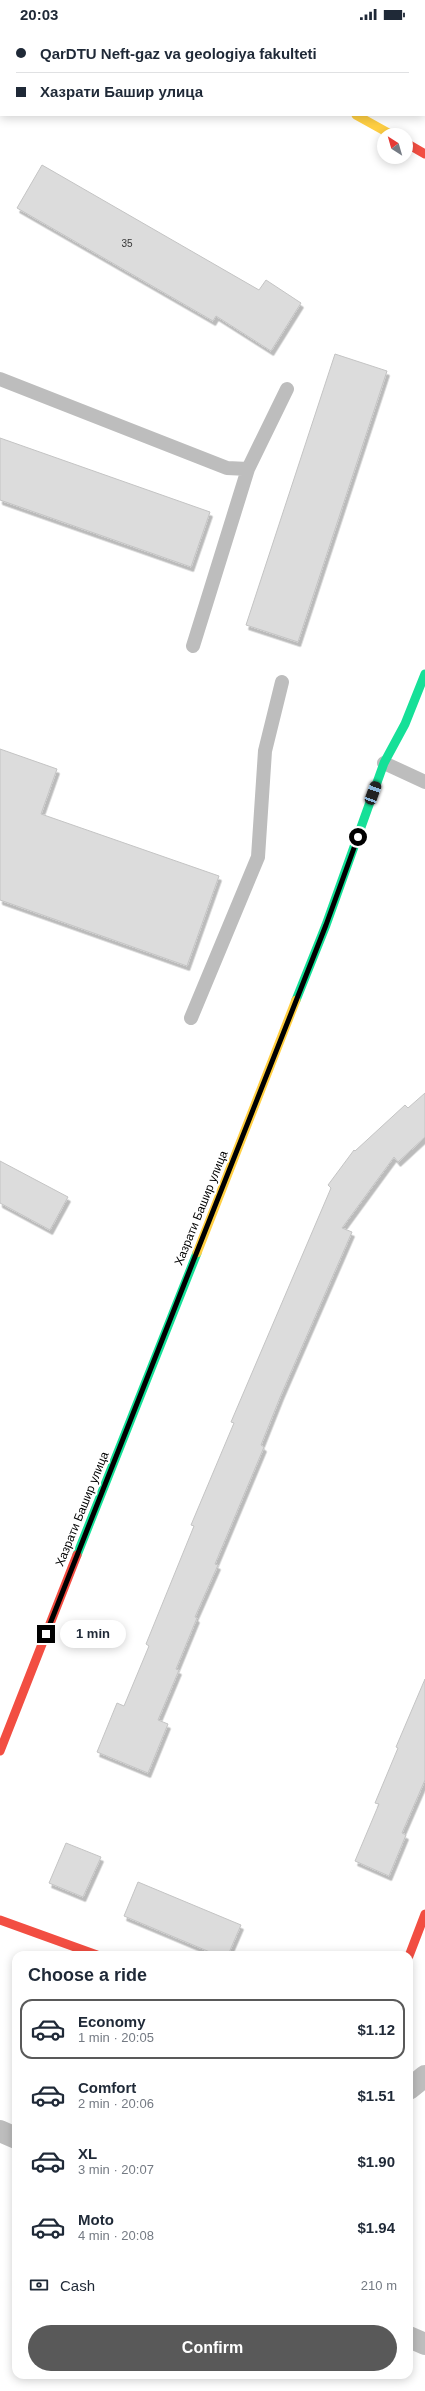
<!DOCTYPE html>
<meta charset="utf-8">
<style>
body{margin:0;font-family:Helvetica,sans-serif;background:#f2f2f3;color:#1f2937;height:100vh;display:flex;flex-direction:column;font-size:15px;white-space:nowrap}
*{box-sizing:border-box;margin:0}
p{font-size:13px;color:#747a83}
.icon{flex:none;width:22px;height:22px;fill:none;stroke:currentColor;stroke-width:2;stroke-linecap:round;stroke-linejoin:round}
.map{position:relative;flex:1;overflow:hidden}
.side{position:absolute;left:12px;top:1923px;width:401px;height:428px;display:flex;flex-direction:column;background:#fff;border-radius:12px;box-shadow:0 2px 10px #0003}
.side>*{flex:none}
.top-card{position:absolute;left:0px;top:0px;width:425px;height:88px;box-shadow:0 2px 10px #0003;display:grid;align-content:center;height:88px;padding:0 16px;background:#fff}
.needle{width:26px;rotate:323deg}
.buttons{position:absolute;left:377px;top:100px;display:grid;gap:8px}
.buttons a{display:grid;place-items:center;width:36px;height:36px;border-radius:50%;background:#fff;box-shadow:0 2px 10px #0003;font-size:20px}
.end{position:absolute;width:18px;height:18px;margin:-9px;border:5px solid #000;background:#fff;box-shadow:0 0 0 2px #fff}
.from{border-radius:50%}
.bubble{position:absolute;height:28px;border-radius:14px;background:#fff;box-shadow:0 2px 10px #0003;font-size:13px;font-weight:800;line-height:28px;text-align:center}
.car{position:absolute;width:12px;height:24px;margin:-12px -6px;border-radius:5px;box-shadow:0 0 3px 1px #0007;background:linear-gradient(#222 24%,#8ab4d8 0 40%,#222 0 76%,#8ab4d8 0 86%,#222 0)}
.top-card b{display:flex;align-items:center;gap:14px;height:38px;font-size:15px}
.top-card b+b{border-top:1px solid #e0e1e3}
.top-card i{width:10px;height:10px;background:#1f2937}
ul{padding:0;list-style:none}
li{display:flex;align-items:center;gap:12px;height:60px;margin:0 8px 6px;padding:0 8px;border:2px solid transparent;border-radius:12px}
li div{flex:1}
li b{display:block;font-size:15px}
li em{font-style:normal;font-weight:800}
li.active{border-color:#595959}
li>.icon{width:36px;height:36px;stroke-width:1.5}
h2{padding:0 16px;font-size:18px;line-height:48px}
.pay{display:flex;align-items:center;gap:10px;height:44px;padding:0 16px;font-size:15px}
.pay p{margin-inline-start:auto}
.action{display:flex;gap:8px;margin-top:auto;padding:8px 16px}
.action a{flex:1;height:46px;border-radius:24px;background:#595959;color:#fff;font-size:16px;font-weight:800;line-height:46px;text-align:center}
.status{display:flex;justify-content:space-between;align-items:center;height:28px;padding:0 20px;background:#fff;direction:ltr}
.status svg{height:11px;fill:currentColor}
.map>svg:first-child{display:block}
.building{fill:#dcdcdc;stroke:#c4c4c4;filter:url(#shadow)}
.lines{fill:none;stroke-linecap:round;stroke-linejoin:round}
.lane{stroke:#bdbdbd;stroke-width:14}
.street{stroke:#bdbdbd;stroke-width:22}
.fast{stroke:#16e098;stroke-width:9}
.slow{stroke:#ffcf43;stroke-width:9}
.jam{stroke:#f24e42;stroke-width:9}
.route{stroke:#000;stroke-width:5}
.labels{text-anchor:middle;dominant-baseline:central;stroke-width:4;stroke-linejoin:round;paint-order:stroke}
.number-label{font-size:10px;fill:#373737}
.street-label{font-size:12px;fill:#000;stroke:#fff}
</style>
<div class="status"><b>20:03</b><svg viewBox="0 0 49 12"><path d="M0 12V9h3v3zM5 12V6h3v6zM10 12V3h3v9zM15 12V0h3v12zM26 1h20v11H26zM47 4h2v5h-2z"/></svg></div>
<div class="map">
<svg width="425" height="2363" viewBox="0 0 425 2363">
<defs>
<filter id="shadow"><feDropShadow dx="2.5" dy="4.5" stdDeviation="0" flood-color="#0004"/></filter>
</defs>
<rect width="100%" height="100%" fill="#fff"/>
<path class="building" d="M42,137L259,262L266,252L301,275L271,323L216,288L213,293L17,180Z
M335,326L387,343L298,614L246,597Z
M0,410L210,484L191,539L0,472Z
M0,721L57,741L41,786L219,848L187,938L0,872Z
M425,1065V1109L398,1134L394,1129L342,1200L352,1204L281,1367L261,1417L264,1419L215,1536L218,1537L195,1589L197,1590L176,1641L179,1642L158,1692L168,1696L148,1745L97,1724L117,1675L124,1678L149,1618L146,1616L194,1498L191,1497L234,1395L231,1394L331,1160L328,1157L354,1122L355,1123L405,1077L408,1080Z
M0,1133L68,1169L50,1202L0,1175Z
M425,1651V1752L402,1805L406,1807L389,1848L355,1833L379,1776L375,1775L398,1720L396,1719Z
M66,1815L101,1829L83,1869L49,1855Z
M138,1854L241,1897L228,1927H217L124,1888Z"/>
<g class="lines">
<path class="lane" d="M0,351L227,440L248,441L287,361
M193,618L248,441
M384,735L425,754
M191,990L258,829L265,723L282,654"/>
<path class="street" d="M409,2061L425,2048
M0,2103L16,2110
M409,2309L425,2316"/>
<path class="fast" d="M214,0L215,1
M424,52L425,53
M296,972L326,897L384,735L405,696L425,646
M77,1527L197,1225"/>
<path class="slow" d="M336,0L337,1
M356,87L392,107
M197,1225L296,972"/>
<path class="jam" d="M406,115L425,126
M0,1723L77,1527
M0,1892L97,1927
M409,1928L425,1886"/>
</g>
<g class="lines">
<path class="route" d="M46,1606L326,897L358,809"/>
</g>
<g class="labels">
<g class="number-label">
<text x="127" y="215">35</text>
</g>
<g class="street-label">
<text transform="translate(201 1180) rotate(-68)">Хазрати Башир улица</text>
<text transform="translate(82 1481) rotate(-68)">Хазрати Башир улица</text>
</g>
</g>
</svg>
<div class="buttons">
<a><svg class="needle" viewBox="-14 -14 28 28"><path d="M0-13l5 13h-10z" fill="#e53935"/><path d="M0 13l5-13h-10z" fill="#747a83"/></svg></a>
</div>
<i class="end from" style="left:358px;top:809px"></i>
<i class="end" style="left:46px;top:1606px"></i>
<div class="bubble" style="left:60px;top:1592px;width:66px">1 min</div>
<i class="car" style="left:373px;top:765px;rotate:20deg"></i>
<div class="top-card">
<b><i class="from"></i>QarDTU Neft-gaz va geologiya fakulteti</b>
<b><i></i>Хазрати Башир улица</b>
</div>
<section class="side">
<h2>Choose a ride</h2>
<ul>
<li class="active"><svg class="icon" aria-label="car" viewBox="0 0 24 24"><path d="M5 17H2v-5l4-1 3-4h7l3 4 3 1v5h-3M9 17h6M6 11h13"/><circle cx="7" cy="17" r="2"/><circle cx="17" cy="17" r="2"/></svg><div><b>Economy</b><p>1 min · 20:05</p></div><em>$1.12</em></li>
<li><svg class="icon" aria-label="car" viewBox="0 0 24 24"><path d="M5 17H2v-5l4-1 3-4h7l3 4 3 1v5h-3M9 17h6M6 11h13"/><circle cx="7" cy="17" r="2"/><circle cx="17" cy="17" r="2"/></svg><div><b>Comfort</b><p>2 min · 20:06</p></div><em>$1.51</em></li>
<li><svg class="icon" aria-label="car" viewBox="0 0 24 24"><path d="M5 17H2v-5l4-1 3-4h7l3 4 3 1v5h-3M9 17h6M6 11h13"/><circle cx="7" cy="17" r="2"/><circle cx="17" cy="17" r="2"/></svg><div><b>XL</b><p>3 min · 20:07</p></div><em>$1.90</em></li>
<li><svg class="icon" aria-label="car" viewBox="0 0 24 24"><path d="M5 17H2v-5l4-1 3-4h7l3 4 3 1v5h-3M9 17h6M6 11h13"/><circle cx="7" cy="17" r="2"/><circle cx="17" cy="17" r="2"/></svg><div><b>Moto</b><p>4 min · 20:08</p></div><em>$1.94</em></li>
</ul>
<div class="pay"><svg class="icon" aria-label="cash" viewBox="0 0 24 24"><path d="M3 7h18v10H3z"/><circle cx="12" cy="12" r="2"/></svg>Cash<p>210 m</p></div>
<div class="action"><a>Confirm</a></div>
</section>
</div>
